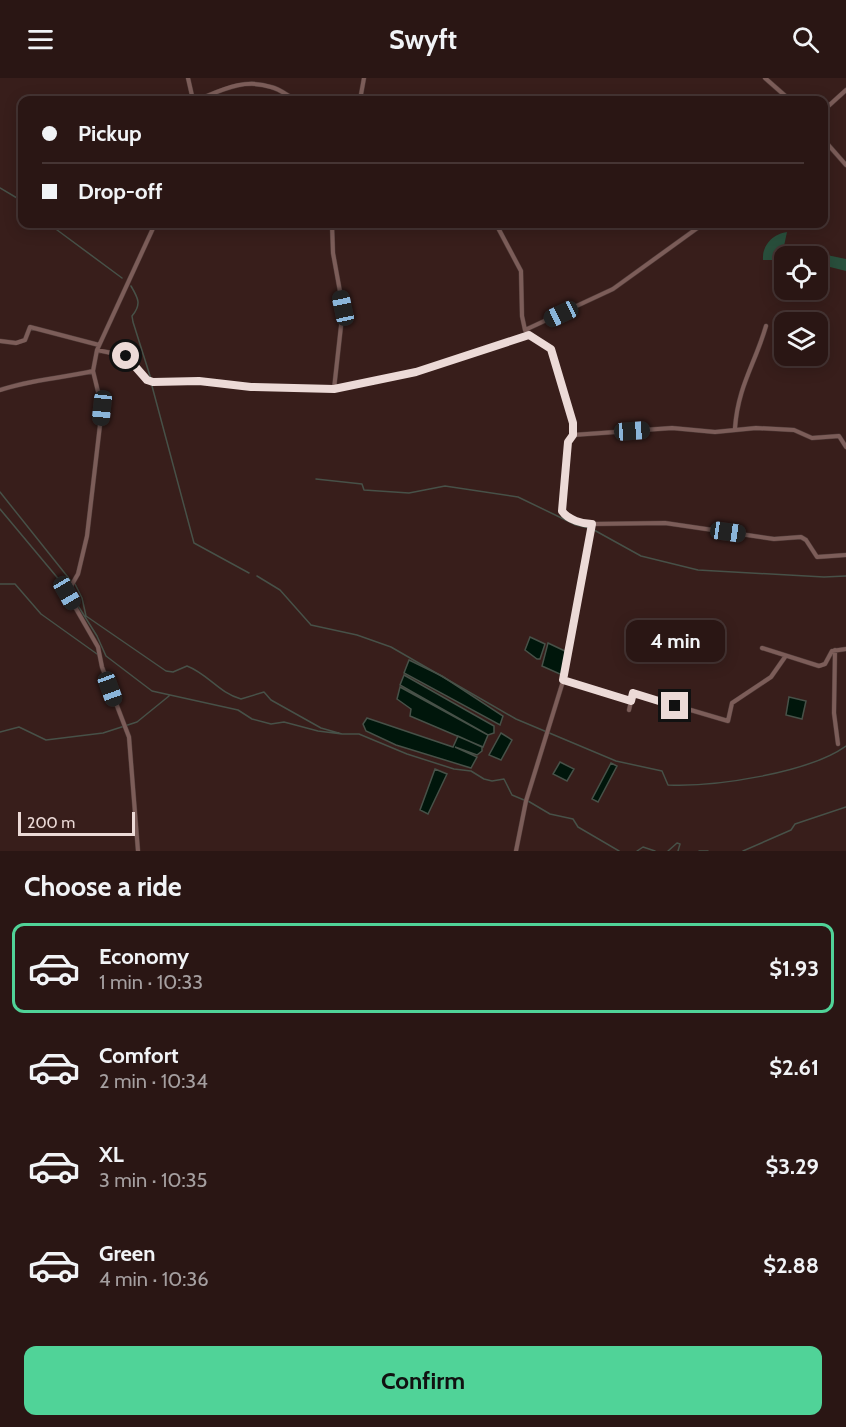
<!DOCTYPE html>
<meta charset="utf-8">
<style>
body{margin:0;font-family:Cabin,sans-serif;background:#321f1d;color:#f1f3f6;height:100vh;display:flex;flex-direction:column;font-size:22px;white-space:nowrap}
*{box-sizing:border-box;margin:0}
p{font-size:20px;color:#a59fa0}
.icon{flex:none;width:33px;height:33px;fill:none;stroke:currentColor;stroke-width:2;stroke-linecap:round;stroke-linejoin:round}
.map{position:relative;height:773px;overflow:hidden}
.drawer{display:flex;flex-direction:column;background:#2a1614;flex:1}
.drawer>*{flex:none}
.hud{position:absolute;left:18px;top:18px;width:810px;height:132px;border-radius:12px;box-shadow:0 3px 15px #0003,0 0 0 2px #463534;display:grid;align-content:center;height:132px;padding:0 24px;background:#2a1614}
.controls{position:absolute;left:774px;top:168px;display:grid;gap:12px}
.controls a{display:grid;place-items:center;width:54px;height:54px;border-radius:12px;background:#2a1614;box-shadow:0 3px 15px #0003,0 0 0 2px #463534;font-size:30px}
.scale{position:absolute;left:18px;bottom:15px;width:117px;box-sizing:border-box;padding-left:6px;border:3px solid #ecdad7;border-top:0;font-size:16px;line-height:21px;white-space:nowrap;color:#ecdad7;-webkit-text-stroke:4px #381e1b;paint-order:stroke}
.end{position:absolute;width:27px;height:27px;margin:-14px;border:8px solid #ecdad7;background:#111;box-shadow:0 0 0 3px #111}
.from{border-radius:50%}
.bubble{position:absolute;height:42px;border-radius:12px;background:#2a1614;box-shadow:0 3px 15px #0003,0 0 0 2px #463534;font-size:20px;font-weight:700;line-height:42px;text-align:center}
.car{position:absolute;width:18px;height:36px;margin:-18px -9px;border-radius:8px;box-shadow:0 0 4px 2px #0007;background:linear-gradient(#222 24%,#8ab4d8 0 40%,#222 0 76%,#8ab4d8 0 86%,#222 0)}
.hud b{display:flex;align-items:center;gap:21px;height:57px;font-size:22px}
.hud b+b{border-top:2px solid #463534}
.hud i{width:15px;height:15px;background:#f1f3f6}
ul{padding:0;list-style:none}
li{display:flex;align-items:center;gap:18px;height:90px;margin:0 12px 9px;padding:0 12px;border:3px solid transparent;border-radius:12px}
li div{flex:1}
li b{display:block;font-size:22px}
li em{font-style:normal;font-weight:700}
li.selected{border-color:#50d398}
li>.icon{width:54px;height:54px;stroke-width:1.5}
h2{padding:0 24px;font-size:27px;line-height:72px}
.primary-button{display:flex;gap:12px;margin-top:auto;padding:12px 24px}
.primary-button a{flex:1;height:69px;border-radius:12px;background:#50d398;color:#111;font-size:24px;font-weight:700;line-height:69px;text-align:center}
header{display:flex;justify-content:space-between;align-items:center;height:78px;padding:0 24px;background:#2a1614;font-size:27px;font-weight:700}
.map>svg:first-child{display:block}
.green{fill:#294f3c}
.water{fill:#00160b;stroke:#475148;stroke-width:1.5}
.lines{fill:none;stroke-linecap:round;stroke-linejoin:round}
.stream{stroke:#475148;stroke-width:1.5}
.street-casing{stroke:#4f3a37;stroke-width:5}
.street{stroke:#7c5d59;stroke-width:4}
.route{stroke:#ecdad7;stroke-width:8}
</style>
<header><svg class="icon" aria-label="menu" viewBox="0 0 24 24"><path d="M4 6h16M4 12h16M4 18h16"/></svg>Swyft<svg class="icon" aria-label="search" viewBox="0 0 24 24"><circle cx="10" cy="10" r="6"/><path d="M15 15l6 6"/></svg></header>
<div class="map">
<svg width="846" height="773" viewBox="0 0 846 773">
<rect width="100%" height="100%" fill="#381e1b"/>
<path class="green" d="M787,154L784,168L846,181V193L818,186V178H784V182H763C762,167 773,156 787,154Z"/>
<path class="water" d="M631,552L649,556L646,572L628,566Z
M530,559L545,566L540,581H537L525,572Z
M548,565L567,574L562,597L542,588Z
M409,582L442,598L503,638L500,647L404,595Z
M404,597L494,648V655L488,657L400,607Z
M400,609L488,657L483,669L410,638L411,631L397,621Z
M789,619L806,623L802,641L786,637Z
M367,640L453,669L458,658L482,669V673L477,677L455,669L477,679L471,690L396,667L366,653L363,646Z
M501,655L512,662L501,682L489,677Z
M560,684L574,691L567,703L553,696Z
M611,685L617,688L598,724L592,721Z
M435,691L447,696L428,736L420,732Z"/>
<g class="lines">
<path class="stream" d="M0,110L22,123
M49,146L122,200
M131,208C138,220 142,226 132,238L133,244L151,301
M152,308L194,465L249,495
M316,401L362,406L364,412L409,415L445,408L518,419L576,447L589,450
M0,414L71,503
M0,431L66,510
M594,452L641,478L698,492L824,499L846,498
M257,498L280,512L311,547L357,557L391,569L516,641L616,683L662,693L668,707C715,709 808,695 846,668
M0,506H15L41,536L97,576
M75,506L82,520L86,538L166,593L173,594L187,588C208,596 219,615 241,621L264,614L271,622L321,650L342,656H359L407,676L454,691L471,693L484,701L492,703L504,701L512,717L524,722
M70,515L97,558L106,578L152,613L238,632L252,641L271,646L284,644L318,653L342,656
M0,654L19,649L46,662L103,655L137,644L169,618
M528,723L550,736L573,741L578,749L619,773
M637,773L643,769L655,773
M668,773L677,765L680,766L678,773
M699,773H708
M743,773L791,752L795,746L846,729"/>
<g class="street-casing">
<path id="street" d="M188,0L193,22
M765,0L790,22
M197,22C222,12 244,0 271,9C280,11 288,18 296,22
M360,22L364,0
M824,32L846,12
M824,62L846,87
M332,146L333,175L343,230L334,311
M496,146L521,193L522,238L525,252L551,271L573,345V357L568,364L562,433C567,442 583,446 592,446L564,600L526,723L516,773
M525,252L613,211L703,146
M0,263L16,265L25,262L30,249L99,267
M97,272L126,278L147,302L153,304L199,303L251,309L334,311L416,294L529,257
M0,312C28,302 63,300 93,293
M735,350C738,308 755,286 766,248
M573,357L672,350L715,354L756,350L794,352L812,360L839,358L846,369
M592,446L665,445L774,461L801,459L806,462L817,479L846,477
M762,570L819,588L825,586L832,573L846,571
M835,572L834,635L838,666
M563,602L631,623
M629,632L633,615L728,643L732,625L771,599L785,579
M138,773L129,659L102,589L98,569L67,515L78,496L87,458L102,330L93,293L97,272L155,146"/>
</g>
<use href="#street" class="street"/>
</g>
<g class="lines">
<path class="route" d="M126,278L147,302L153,304L199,303L251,309L334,311L416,294L529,257L551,271L573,345V357L568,364L562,433C568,442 583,446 592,446L563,602L631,623L633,615L675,628"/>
</g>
</svg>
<div class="controls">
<a><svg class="icon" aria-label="locate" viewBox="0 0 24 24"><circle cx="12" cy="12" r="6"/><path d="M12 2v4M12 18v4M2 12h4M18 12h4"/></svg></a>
<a><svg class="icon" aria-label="layers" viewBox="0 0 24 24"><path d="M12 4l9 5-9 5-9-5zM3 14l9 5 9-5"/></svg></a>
</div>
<div class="scale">200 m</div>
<i class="end from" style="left:126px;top:278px"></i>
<i class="end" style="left:675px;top:628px"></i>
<div class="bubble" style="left:626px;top:542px;width:99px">4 min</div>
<i class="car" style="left:343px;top:230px;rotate:348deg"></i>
<i class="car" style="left:561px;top:236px;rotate:245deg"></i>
<i class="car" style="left:102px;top:330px;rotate:186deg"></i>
<i class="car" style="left:632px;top:353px;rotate:86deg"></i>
<i class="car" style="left:728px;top:454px;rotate:98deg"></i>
<i class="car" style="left:67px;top:515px;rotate:150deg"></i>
<i class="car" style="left:110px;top:611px;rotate:160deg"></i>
<div class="hud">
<b><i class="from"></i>Pickup</b>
<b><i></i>Drop-off</b>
</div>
</div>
<section class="drawer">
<h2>Choose a ride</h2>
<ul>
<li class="selected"><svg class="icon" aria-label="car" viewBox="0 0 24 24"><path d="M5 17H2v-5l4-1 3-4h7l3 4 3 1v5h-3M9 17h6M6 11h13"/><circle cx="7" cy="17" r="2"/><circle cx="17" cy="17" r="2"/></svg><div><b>Economy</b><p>1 min · 10:33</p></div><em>$1.93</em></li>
<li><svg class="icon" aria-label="car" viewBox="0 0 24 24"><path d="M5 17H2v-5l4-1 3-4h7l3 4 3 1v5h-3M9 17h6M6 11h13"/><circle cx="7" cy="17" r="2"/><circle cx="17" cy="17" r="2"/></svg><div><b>Comfort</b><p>2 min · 10:34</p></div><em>$2.61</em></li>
<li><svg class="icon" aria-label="car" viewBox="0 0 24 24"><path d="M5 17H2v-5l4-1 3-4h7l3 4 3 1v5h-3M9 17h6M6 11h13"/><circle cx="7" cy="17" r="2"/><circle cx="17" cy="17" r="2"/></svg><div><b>XL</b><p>3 min · 10:35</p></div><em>$3.29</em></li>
<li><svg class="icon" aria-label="car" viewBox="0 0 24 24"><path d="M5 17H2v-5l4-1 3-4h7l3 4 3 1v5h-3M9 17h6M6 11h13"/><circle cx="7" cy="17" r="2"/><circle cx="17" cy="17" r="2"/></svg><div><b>Green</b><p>4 min · 10:36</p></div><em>$2.88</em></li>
</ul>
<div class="primary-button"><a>Confirm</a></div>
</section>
